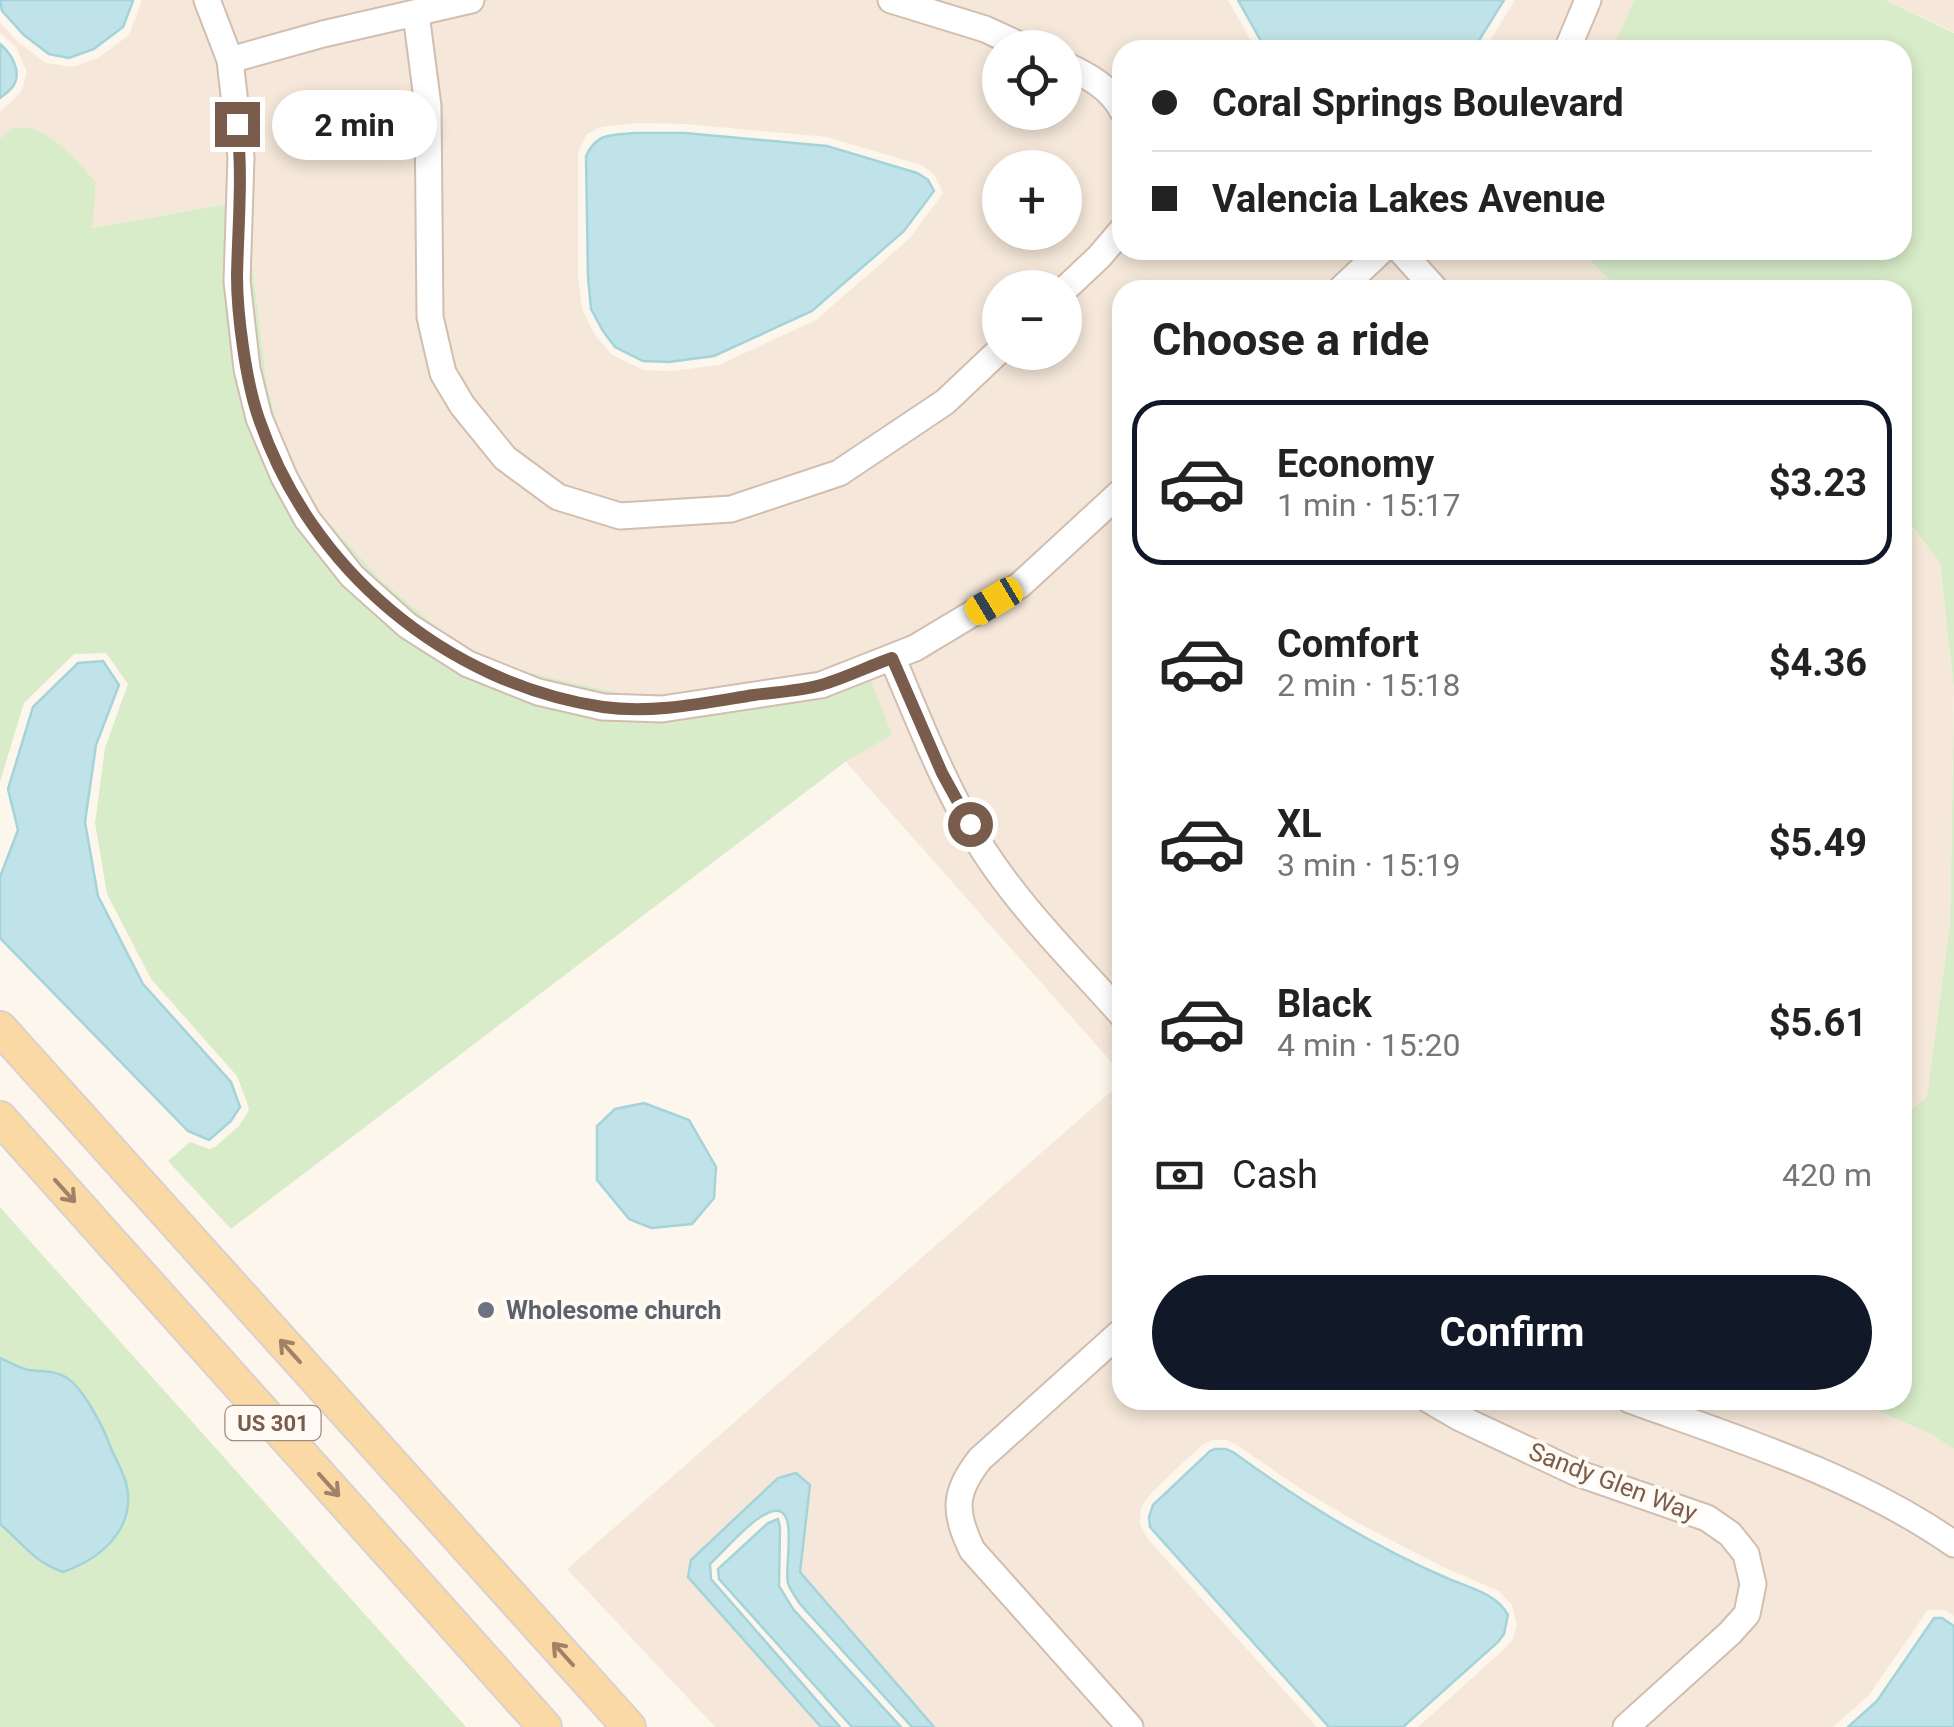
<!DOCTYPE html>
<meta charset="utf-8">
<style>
body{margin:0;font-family:Roboto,sans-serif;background:#f6f6f6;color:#222;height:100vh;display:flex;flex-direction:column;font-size:38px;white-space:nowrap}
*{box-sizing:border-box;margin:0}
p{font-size:32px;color:#767676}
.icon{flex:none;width:55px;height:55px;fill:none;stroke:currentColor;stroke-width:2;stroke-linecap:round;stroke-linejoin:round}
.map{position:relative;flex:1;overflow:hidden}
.details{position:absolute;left:1112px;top:280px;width:800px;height:1130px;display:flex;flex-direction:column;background:#fff;border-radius:30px;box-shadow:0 5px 15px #0003}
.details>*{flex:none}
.guide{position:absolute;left:1112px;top:40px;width:800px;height:220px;border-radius:30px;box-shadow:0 5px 15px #0003;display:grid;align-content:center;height:220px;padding:0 40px;background:#fff}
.controls{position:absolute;left:982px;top:30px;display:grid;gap:20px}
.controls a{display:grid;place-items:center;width:100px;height:100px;border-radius:50%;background:#fff;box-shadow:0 5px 15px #0003;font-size:50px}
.end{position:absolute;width:45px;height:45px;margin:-22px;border:12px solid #7a5c4d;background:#fff;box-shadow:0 0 0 5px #fff}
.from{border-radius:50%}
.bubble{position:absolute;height:70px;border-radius:35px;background:#fff;box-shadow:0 5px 15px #0003;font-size:32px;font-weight:700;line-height:70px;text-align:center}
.car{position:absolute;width:30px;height:60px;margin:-30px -15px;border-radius:12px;box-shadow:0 0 8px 2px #0007;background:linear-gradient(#f5c518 24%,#345 0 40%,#f5c518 0 76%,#345 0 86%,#f5c518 0)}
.guide b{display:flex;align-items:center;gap:35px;height:95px;font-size:38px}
.guide b+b{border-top:2px solid #e0e0e0}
.guide i{width:25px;height:25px;background:#222}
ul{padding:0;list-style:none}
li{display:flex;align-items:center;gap:30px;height:165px;margin:0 20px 15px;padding:0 20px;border:5px solid transparent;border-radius:30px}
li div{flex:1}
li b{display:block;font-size:38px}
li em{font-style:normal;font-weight:700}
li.active{border-color:#111827}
li>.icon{width:90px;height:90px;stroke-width:1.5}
h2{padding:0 40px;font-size:45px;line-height:120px}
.pay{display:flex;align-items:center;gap:25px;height:110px;padding:0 40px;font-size:38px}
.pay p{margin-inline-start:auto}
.cta{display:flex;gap:20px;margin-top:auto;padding:20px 40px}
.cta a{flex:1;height:115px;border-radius:60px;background:#111827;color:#fff;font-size:40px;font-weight:700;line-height:115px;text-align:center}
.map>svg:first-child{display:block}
.residential{fill:#f5e8da;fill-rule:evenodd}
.green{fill:#d8ecc9}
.water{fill:#bfe3e8;stroke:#a5d3da;stroke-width:2.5}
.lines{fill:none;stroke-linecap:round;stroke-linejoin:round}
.minor-casing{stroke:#d1beb0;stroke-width:29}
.major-casing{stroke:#dad1cd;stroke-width:36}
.minor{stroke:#fff;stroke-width:25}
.major{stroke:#fbd9a5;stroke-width:32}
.oneway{stroke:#a18267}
.route{stroke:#7a5c4d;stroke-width:12}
.worship-dot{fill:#6b7280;stroke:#fffaf3;stroke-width:4}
.labels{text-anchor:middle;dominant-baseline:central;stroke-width:8;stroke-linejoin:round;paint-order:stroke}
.shield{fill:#fffaf3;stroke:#a28b7f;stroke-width:2.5}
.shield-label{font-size:22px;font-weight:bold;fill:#7a5c4d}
.worship-label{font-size:25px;font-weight:bold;fill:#5b616d;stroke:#fffaf3;text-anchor:start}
.street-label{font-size:25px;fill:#7a5c4d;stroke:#fffaf3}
</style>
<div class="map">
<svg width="1954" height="1727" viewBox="0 0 1954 1727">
<rect width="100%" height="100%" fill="#fdf6ec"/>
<path class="residential" d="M142,0H1228L1256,50H1122V250H1580L1619,290H1122V1074L845,761L892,735L789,689L644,699L476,660L381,580L294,485L267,385L252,262L253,199L91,228L96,183L13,128L0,138V112L21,92L27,72L16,47L0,33V22L17,41L46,63L73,67L98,58L129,35ZM1000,48H1065V112H1000ZM635,123L684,124L827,137L921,165L934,174L943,193L910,238L816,320L719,365L671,371L643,370L612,355L595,335L582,309L578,276V152L587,134L601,127ZM1000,168H1065V232H1000ZM1000,288H1065V352H1000Z
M1515,0H1634L1612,50H1484Z
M1885,0H1954V33V32Z
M1902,515L1940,563L1954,690L1950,924L1927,1096L1903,1118Z
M1122,1082V1400H1853L1929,1433L1954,1449V1616L1944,1610H1928L1869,1695L1833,1727H1418L1504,1649L1512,1640L1517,1626L1512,1605L1499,1591L1443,1567L1358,1523L1301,1489L1237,1445L1226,1440H1213L1203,1444L1151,1493L1141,1508L1140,1524L1148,1539L1317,1727H934L800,1571L810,1486L778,1478L691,1560L688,1577L821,1727H715L567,1569Z"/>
<path class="green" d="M1634,0H1885L1954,33V690L1940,563L1903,515L1902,290H1619L1580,250H1902V50H1612Z
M13,128C18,128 24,127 30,128C53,133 81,165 96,183L92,228L254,199L252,262L267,385L294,485L381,580L476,660L644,699L789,689L864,662L892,735L845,762L231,1229L168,1161L190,1142L209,1149L215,1147L239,1126L249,1110L248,1105L237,1076L151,979L107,894L95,823L105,748L128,684L106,653L74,654L24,703L0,782V138Z
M1954,701V1449L1929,1433L1853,1400H1902L1903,1118L1927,1096L1950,924Z
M0,1207L46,1259L466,1727H0Z"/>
<path class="water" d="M0,0H133V1L123,27L94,49L69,58L49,54L24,35L2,11Z
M1238,0H1504L1473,50H1266Z
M0,44C11,53 22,71 14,85C10,91 5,94 0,98Z
M636,133H685L827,146L917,173L928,180L934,191L904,231L812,311L714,356L669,362L643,361L615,347L603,331L591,309L588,277L586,156C597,132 612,135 636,133Z
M103,661L119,685L96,745L85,822L98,896L143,984L231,1082L240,1107L231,1121L209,1140L188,1131L0,938V877L18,830L8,789L33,707L78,663Z
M644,1103L689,1120L716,1167L714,1198L692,1224L651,1228L629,1219L597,1180V1126L615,1109Z
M0,1358C9,1362 19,1368 29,1370C42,1372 55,1370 67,1378C83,1388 102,1425 109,1443C114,1458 124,1471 127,1487C135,1530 100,1559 63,1572C31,1560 24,1544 0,1524Z
M1215,1449H1226L1233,1452C1300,1501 1372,1546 1449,1579C1470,1588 1497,1594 1508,1615L1504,1634L1498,1642L1403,1727H1329L1150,1527L1149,1517L1153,1505L1210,1451Z
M796,1473L810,1485L800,1572L934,1727H912L800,1604C796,1598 790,1590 788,1583C783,1566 804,1490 762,1516C745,1526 726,1549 710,1564L711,1579L840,1727H821L688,1577L691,1560L778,1478Z
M778,1519L780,1528L779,1586L793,1609L901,1727H852L719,1579L718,1569L768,1523Z
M1934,1618H1942L1954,1626V1727H1848L1877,1701Z"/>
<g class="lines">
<g class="minor-casing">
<path id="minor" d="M207,0L230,60L241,157L237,281L247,369L259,418L284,477L307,519L352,576L408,626L468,664L538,692L603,707L662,709L821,685L915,648L1020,585L1122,491
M891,0L985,29L1026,48
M416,14L428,106L430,317L443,373L462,405L505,458L558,497L620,516L731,509L839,473L945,402L1000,350
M1567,50L1588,0
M230,60L323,34L471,0
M1065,65C1087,75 1111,88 1122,110
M1400,250L1436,290
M1065,289L1099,257L1122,230
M1340,290L1382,250
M892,657C920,723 946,791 984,851C1023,911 1075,962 1122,1015
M1122,1331L980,1459C953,1493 954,1512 972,1550L1130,1727
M1429,1400L1460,1418L1577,1473L1707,1518L1730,1534L1746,1554L1753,1584L1747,1614L1730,1633L1626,1727
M1630,1400C1741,1440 1856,1476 1954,1544"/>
</g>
<g class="major-casing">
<path id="major" d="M0,1028L629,1727
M0,1118L545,1727"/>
</g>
<use href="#minor" class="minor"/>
<use href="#major" class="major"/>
</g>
<defs><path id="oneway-shaft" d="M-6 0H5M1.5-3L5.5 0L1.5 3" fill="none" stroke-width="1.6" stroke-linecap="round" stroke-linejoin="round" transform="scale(2.5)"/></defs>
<g class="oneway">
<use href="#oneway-shaft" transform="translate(65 1191) rotate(48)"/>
<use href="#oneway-shaft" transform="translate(290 1351) rotate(-132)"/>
<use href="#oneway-shaft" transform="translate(329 1485) rotate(48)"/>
<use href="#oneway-shaft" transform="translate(563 1654) rotate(-132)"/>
</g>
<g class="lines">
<path class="route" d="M237,124C243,175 238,225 237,276C237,315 246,382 259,419C310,569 445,683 603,707C653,714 704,703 754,695C776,692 800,691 821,685C845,678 869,666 892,658L942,773L970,824"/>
</g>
<circle class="worship-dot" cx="486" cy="1310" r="10"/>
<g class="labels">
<rect class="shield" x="225.5" y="1406" width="95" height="34" rx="8"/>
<g class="shield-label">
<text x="273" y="1423">US 301</text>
</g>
<g class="worship-label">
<text x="506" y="1310">Wholesome church</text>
</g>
<g class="street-label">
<text transform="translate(1613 1482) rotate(21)">Sandy Glen Way</text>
</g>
</g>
</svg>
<div class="controls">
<a><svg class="icon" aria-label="locate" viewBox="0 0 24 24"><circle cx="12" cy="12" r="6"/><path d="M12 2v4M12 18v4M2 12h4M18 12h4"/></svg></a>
<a>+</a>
<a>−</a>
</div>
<i class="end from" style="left:970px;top:824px"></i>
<i class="end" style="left:237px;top:124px"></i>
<div class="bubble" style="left:272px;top:90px;width:165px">2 min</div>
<i class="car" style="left:994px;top:601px;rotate:239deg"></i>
<div class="guide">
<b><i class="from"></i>Coral Springs Boulevard</b>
<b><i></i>Valencia Lakes Avenue</b>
</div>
<section class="details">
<h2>Choose a ride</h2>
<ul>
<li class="active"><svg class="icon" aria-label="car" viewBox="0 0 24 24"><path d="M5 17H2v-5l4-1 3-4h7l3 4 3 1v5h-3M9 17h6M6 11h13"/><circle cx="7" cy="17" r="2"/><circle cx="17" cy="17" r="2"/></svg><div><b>Economy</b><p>1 min · 15:17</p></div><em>$3.23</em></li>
<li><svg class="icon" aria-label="car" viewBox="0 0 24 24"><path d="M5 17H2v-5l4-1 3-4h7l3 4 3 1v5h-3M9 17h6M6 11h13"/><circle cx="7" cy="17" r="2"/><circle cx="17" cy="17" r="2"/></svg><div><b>Comfort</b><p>2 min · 15:18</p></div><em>$4.36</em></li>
<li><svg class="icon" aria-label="car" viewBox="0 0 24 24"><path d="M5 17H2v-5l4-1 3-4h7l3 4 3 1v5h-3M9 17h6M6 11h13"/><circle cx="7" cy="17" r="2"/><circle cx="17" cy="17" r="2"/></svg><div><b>XL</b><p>3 min · 15:19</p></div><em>$5.49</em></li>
<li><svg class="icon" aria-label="car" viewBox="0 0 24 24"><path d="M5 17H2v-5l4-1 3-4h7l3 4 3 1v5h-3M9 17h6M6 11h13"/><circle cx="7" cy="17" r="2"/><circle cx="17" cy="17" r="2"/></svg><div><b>Black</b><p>4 min · 15:20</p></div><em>$5.61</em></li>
</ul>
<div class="pay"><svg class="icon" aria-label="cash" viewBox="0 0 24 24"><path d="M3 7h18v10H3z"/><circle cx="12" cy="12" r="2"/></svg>Cash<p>420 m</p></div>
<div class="cta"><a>Confirm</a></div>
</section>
</div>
